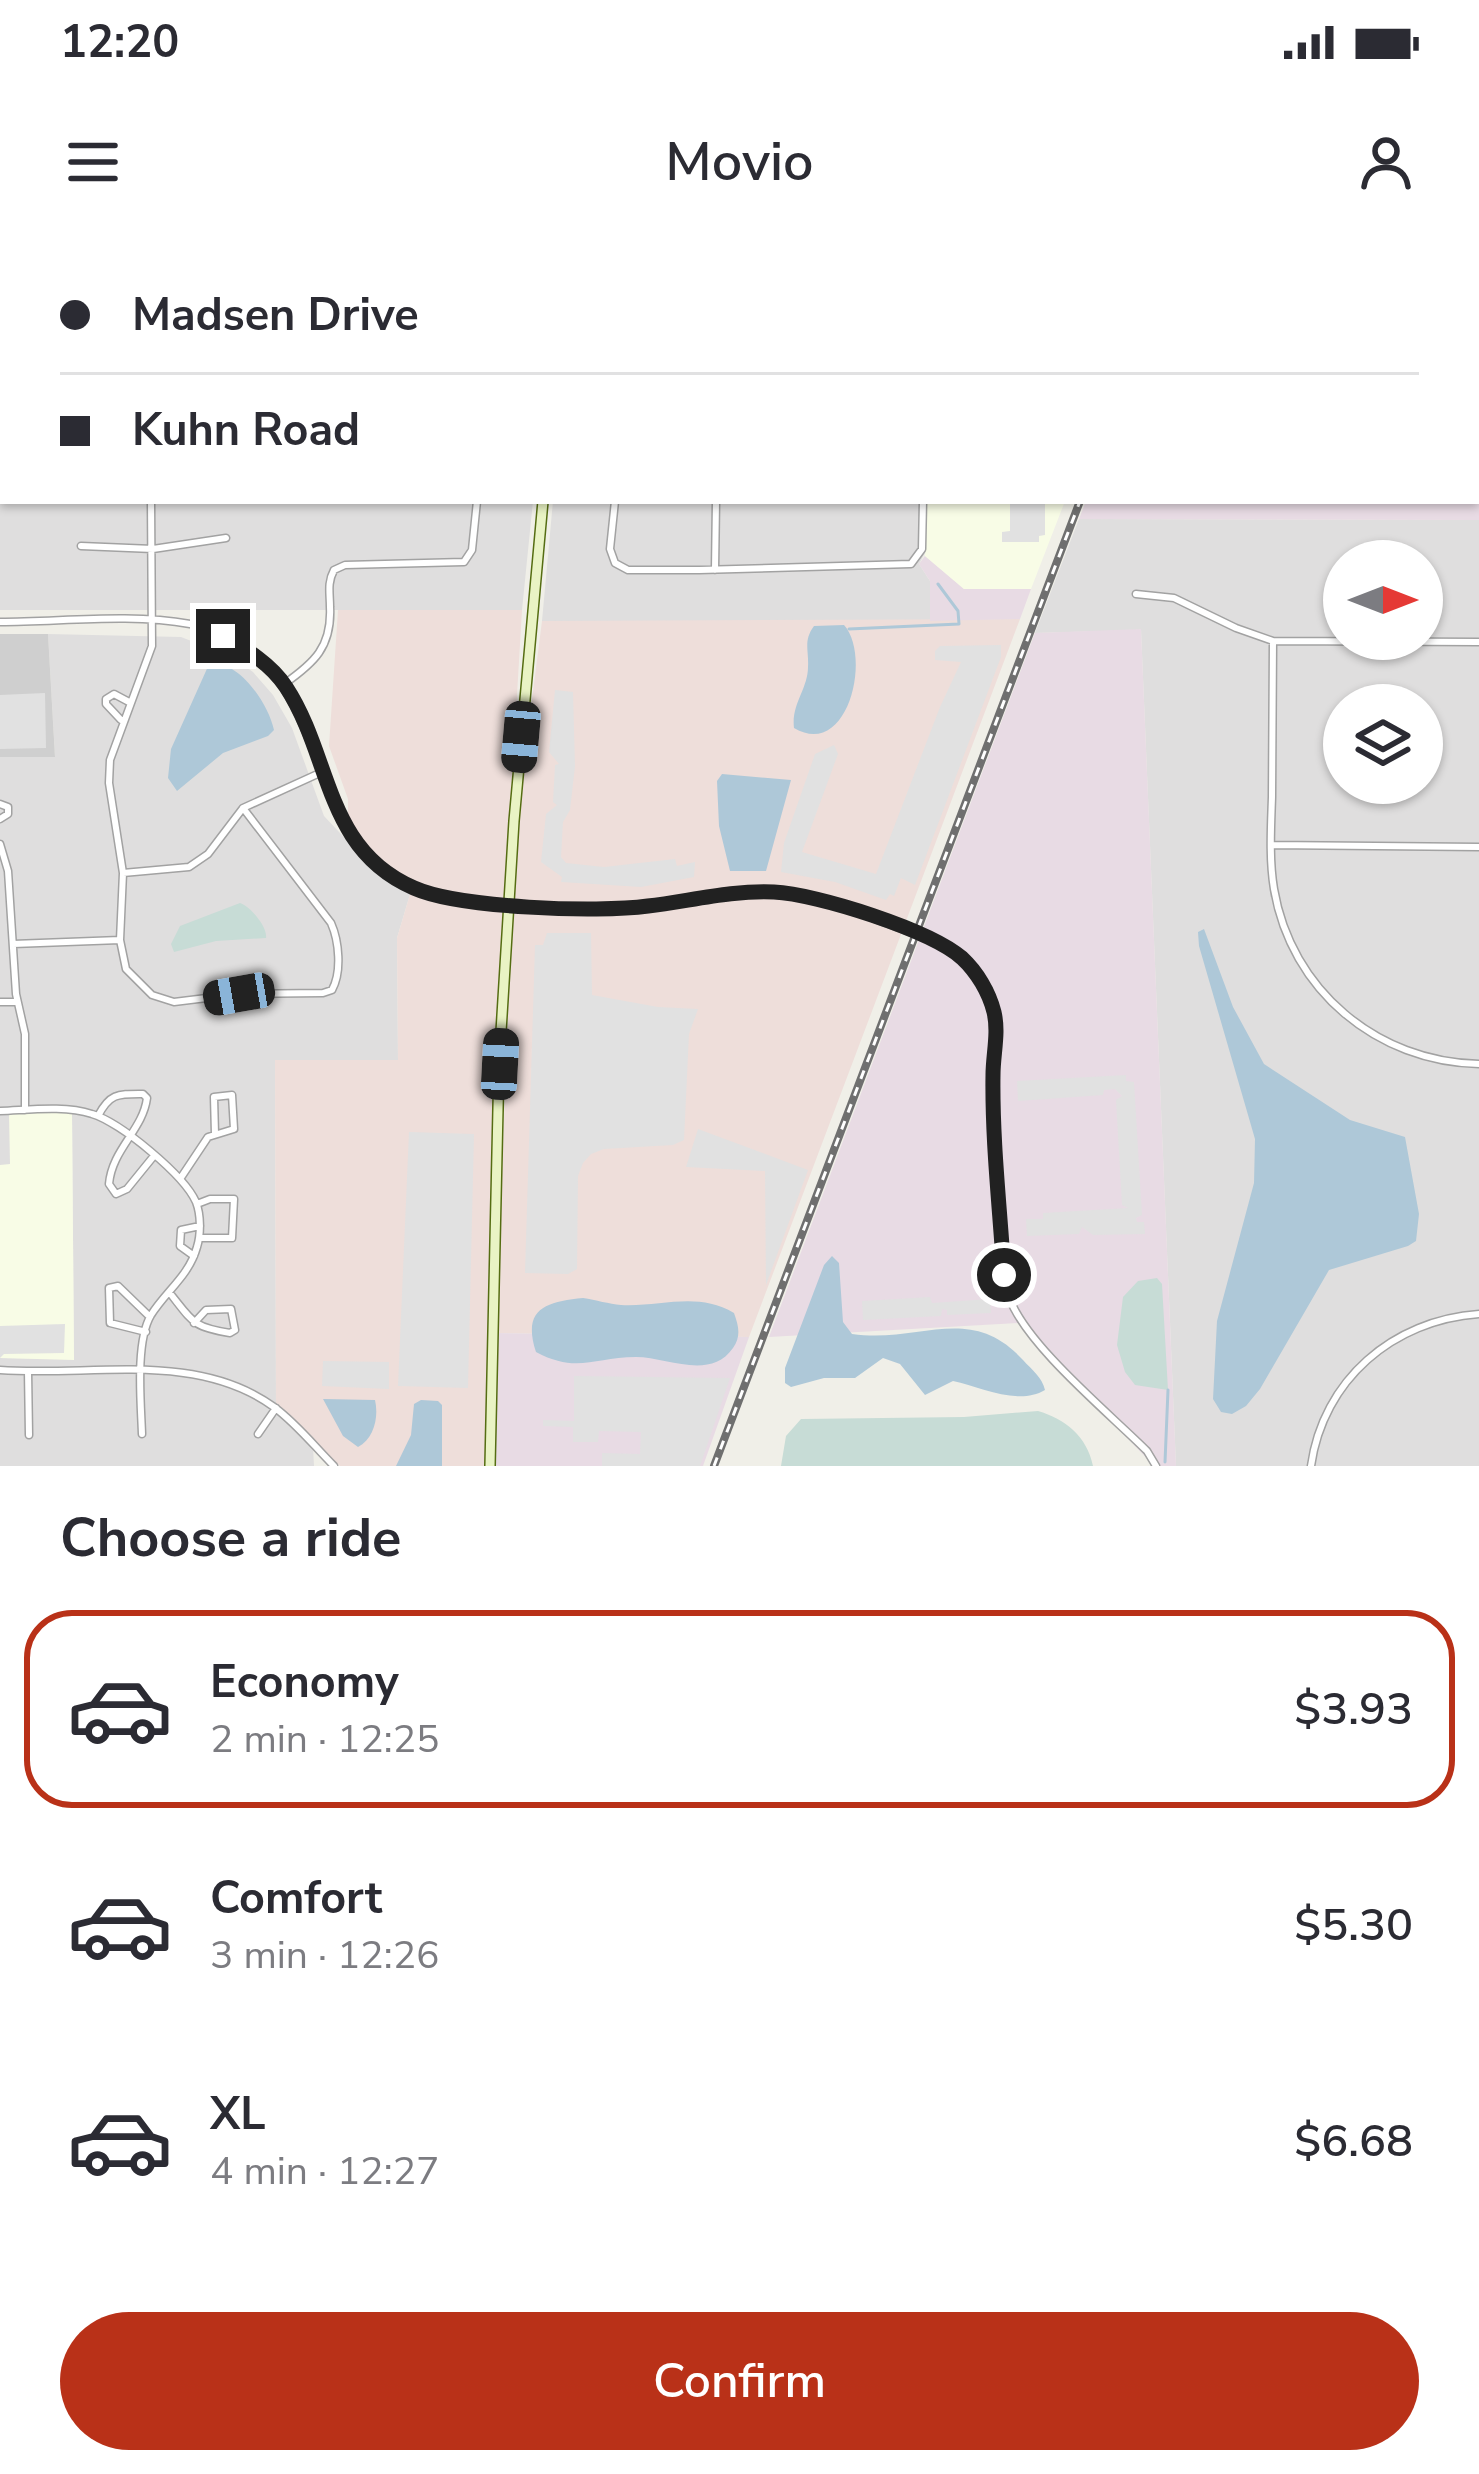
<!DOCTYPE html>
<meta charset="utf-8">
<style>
body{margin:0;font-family:"Nunito Sans",sans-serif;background:#f2f2f3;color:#2b2b33;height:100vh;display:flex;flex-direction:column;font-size:45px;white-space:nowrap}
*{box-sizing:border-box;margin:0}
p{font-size:39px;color:#7c7c81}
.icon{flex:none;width:66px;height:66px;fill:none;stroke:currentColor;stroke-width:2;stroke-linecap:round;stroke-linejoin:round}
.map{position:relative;height:1226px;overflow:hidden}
.panel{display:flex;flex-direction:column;background:#fff;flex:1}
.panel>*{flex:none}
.guide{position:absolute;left:0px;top:0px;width:1479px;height:264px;box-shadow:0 3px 9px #0004;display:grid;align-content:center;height:264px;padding:0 60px;background:#fff}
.needle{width:78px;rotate:90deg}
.buttons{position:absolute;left:1323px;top:300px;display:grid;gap:24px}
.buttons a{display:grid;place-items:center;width:120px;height:120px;border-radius:50%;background:#fff;box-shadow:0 3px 9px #0004;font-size:60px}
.end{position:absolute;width:54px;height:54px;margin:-27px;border:15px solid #212121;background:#fff;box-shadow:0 0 0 6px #fff}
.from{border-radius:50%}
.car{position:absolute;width:36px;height:72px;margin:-36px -18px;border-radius:15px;box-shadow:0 0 9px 3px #0007;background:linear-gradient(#222 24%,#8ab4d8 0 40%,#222 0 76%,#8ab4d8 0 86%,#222 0)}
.guide b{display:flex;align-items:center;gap:42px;height:114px;font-size:45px}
.guide b+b{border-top:3px solid #e1e1e2}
.guide i{width:30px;height:30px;background:#2b2b33}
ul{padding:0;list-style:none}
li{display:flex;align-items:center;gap:36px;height:198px;margin:0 24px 18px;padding:0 36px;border:6px solid transparent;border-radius:48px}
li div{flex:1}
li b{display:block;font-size:45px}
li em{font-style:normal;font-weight:600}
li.current{border-color:#b93118}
li>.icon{width:108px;height:108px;stroke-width:1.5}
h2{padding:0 60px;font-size:54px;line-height:144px}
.primary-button{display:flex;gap:24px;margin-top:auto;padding:24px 60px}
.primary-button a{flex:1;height:138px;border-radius:72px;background:#b93118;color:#fff;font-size:48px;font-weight:600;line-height:138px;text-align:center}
.status{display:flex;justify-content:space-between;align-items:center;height:84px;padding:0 60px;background:#fff;direction:ltr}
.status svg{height:33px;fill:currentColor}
header{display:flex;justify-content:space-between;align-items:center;height:156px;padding:0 60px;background:#fff;font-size:54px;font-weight:600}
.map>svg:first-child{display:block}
.residential{fill:#dfdede;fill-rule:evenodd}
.commercial{fill:#eededa}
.industrial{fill:#e8dbe4}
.education{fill:#f8fce6}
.religious{fill:#cfcfcf}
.wetland{fill:#c7dcd6}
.parking{fill:#e1e1e1}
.water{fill:#aec8d8}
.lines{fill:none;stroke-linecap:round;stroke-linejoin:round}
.stream{stroke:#aec8d8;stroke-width:3}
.street-casing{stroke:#a2a2a2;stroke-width:9}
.secondary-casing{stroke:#556d12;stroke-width:12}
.street{stroke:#fff;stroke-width:6}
.secondary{stroke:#e9f3c4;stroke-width:9}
.rail-casing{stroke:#6f6f6f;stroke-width:8}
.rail{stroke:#fff;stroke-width:3;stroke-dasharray:9;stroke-linecap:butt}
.route{stroke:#212121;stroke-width:15}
</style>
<div class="status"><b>12:20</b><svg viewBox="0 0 49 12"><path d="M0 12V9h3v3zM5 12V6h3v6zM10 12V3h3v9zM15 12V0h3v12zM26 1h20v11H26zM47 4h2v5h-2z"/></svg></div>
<header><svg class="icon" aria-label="menu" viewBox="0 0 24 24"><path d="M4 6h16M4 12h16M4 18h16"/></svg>Movio<svg class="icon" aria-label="person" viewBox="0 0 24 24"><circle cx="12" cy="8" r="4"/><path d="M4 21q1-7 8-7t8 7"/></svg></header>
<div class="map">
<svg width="1479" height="1226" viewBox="0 0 1479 1226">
<rect width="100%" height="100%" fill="#f0efe8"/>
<path class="residential" d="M0,0H557L3,3V261H533L522,370H0Z
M553,261H927L926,311L919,324L930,341V381H542Z
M1079,279L1479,280V1226H1176L1141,390L1035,393ZM1344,321H1422V399H1344ZM1344,465H1422V543H1344Z
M48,394L181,397L230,416L253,432L273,455L292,488L324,576L372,627L411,651L397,698L398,821L275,820L276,1172L313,1207L314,1226H0V1118L74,1119L72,874L10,925H0V517L55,516Z"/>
<path class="commercial" d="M338,370H522L492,880L486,1226H340L276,1164L275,820H398L397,698L411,651L372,627L348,598V559L329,506Z
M1020,379L749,1097L496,1093L512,667L636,674L720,661L718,657L630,669L513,661L519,561L542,381Z"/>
<path class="industrial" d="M1185,0H1479V280L1079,279L1086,261H1476V3H1184Z
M925,316L964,349H1031L1020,379L930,381V341L919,324Z
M1141,389L1176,1226H1154L1018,1083L769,1097L1035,393Z
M496,1093L749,1097L703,1226H494Z"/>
<path class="education" d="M927,261H1065L1031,349H964L925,316Z
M9,873H72L74,1120L0,1118V925L10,924Z"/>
<path class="religious" d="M0,394H48L55,517H0Z"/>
<path class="wetland" d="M240,663C250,666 268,687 266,698L216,701L174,712L171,704L180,686Z
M1157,1038L1162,1044L1168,1150L1135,1145L1125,1132L1117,1105L1123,1057L1138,1041Z
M1038,1171C1065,1179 1087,1196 1093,1226H781L786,1196L801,1179L964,1177Z"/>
<path class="parking" d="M1010,261H1045V295L1039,296V302H1002V292L1010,291Z
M1001,405V417L915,645L901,638L894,656L890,654L886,660L835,642L781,632L784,603L815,514L834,505L838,514L802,612L876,634L940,467L961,422L935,420V411L940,406Z
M555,450L573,452L575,526L570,570L563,582L561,617L566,623L604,627L675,619L677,626L695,622L694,637L641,647L561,642L562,637L541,622L546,574L557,565L553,562L555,525L559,524L549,512Z
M45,453L46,508L0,509V455Z
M547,693H591L592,755L658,767L698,769L689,794L684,900L673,905L604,909L591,914L583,923L578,936L577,1029L568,1034L525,1033L535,705H543Z
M1126,835V841L1134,842L1142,975L1136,978L1137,982H1144L1145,994L1093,995L1082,987L1079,994L1027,996L1026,979H1043V973L1128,968L1122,965L1116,860L1122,856L1115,849L1104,850L1103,855L1018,861L1017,841Z
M698,889L808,930L766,1045L765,931L686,927Z
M409,892L474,894L468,1148L398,1146Z
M930,1057L932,1063L990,1059L991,1073L947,1075V1070L942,1069L941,1076L863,1080L862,1061Z
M65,1084L64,1113L4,1114L0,1118V1086Z
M323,1121L389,1122V1149L322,1146Z
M574,1136L730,1138L700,1226H602V1213L640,1214L641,1192L599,1191L598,1202H573V1187L543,1186V1180L574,1181Z"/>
<path class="water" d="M844,385C872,416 848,520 794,488C791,464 808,449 808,427C809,410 803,401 814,386Z
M210,422C240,422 268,463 274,490L268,496L223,513L177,551L168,538L171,509Z
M722,534L791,540L766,631H730L719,586L717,541Z
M1204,689L1233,767L1264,824L1350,880L1405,897L1419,974L1416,1001L1408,1006L1329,1030L1260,1149L1246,1166L1232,1174L1221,1172L1213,1159L1217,1081L1254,943L1255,899L1199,706L1198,692Z
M832,1016L839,1023L843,1082L852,1094C920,1104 970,1062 1023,1120C1032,1130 1042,1137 1045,1150C1018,1166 981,1147 953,1141L925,1155L900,1124L883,1118L855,1138H824L791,1147L785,1143V1128L824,1025Z
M583,1058C596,1060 609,1064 621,1065C662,1067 697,1051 734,1073C739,1087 741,1096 733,1108C710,1141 667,1117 636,1117C594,1117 577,1134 536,1112C522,1069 545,1062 583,1058Z
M323,1159L375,1160C379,1177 374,1199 358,1207L343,1196Z
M421,1160L438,1161L442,1165V1226H396L411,1195L414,1164Z"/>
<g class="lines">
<path class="stream" d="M849,389L959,384L958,371L938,344
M1165,1222L1168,1150"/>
<g class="street-casing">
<path id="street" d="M60,0L62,3
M237,0L239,3
M22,3L28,0
M416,3L417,0
M502,3V0
M639,3V0
M739,3V0
M834,3V0
M929,3V0
M1020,3V0
M0,13L3,12
M0,121L3,120
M0,239L3,237
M151,261L152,406L110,520L109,543L123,633L120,700L126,729L152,755L174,762L239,754L323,753L332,750C342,732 339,701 331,683L243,568
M615,261L610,309L615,323L628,330H699L911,324L922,309L923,261
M81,306L153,309L226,298
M715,330L716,261
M1136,354L1174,358L1236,388L1273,401L1479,402
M0,382C62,382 129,373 190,384C337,411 293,595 413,648C459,668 595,673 647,666C685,662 724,651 763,652C809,652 851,670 894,686C922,697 951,705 972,729C1001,764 992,799 993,840C995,886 998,931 1001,976C1002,1002 1001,1032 1009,1057C1026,1105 1109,1173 1147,1211L1156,1226
M1273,401C1273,453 1272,505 1272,557C1271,587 1269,619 1274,649C1291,750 1377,822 1479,824
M284,444C314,423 332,407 330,367C330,353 327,343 334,330L345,325L464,322L472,310L477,261
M121,480L106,464V459L114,454L129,462
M0,564L8,567V574L0,579
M0,604L8,631L16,754L25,794V870
M1271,605L1479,607
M123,633L189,627L208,614L243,568L322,532
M13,704L120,700
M0,762H17
M0,871C29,870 64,865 92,874C120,882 184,935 196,962C201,975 201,994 197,1007C189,1036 166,1051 151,1075C135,1102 141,1163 142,1194
M98,876C110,853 118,854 143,854L147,858C143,890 112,909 109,944L116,954L127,949L153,917
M180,939L208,897L234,889L232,855L214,857L215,894
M197,964L210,959H234L232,998H200
M194,1016L180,1006L181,990L200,986
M169,1052C193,1082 192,1087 230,1093L235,1090L231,1069L206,1070L194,1083
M146,1092L110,1083L109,1048L118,1046L150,1077
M0,1130C90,1137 196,1110 274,1167C297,1184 314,1206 334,1226
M28,1131L29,1195
M258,1194L276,1168
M1311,1226C1323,1140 1393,1080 1479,1074"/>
</g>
<g class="secondary-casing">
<path id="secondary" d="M567,3V0
M490,1226L499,824L514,581L543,261"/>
</g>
<use href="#street" class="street"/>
<use href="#secondary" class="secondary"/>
<g class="rail-casing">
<path id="rail" d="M1177,3L1178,0
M714,1226L1080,261"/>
</g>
<use href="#rail" class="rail"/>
</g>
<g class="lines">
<path class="route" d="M223,396C246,409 271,424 286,447C332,517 324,609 414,648C459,668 597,673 648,666C690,661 732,650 774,652C817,654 930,690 962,718C977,732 989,752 994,772C999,793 993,814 993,835C992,901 1000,969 1004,1035"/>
</g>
</svg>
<div class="buttons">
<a><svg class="needle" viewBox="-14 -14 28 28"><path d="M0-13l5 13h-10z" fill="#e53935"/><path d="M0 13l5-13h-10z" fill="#7c7c81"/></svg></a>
<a><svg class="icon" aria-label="layers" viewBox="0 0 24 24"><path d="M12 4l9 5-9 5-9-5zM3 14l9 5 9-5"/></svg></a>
</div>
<i class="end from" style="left:1004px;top:1035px"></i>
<i class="end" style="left:223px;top:396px"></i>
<i class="car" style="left:521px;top:497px;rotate:185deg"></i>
<i class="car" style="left:239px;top:754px;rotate:260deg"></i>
<i class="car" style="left:500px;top:824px;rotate:3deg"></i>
<div class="guide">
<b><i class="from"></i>Madsen Drive</b>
<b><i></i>Kuhn Road</b>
</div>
</div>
<section class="panel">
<h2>Choose a ride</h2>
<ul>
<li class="current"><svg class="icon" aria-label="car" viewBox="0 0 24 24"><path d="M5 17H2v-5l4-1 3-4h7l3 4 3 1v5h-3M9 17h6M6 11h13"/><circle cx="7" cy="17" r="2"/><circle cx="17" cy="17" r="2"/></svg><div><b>Economy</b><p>2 min · 12:25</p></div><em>$3.93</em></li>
<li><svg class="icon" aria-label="car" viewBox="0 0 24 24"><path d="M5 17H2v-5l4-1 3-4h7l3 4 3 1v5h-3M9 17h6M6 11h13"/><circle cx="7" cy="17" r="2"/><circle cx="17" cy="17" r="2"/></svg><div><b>Comfort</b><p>3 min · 12:26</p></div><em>$5.30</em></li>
<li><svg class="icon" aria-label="car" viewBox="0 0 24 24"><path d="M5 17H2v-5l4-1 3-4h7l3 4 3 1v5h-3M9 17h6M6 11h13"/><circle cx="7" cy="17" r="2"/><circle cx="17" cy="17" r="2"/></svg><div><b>XL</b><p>4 min · 12:27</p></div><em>$6.68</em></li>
</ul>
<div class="primary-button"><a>Confirm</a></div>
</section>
